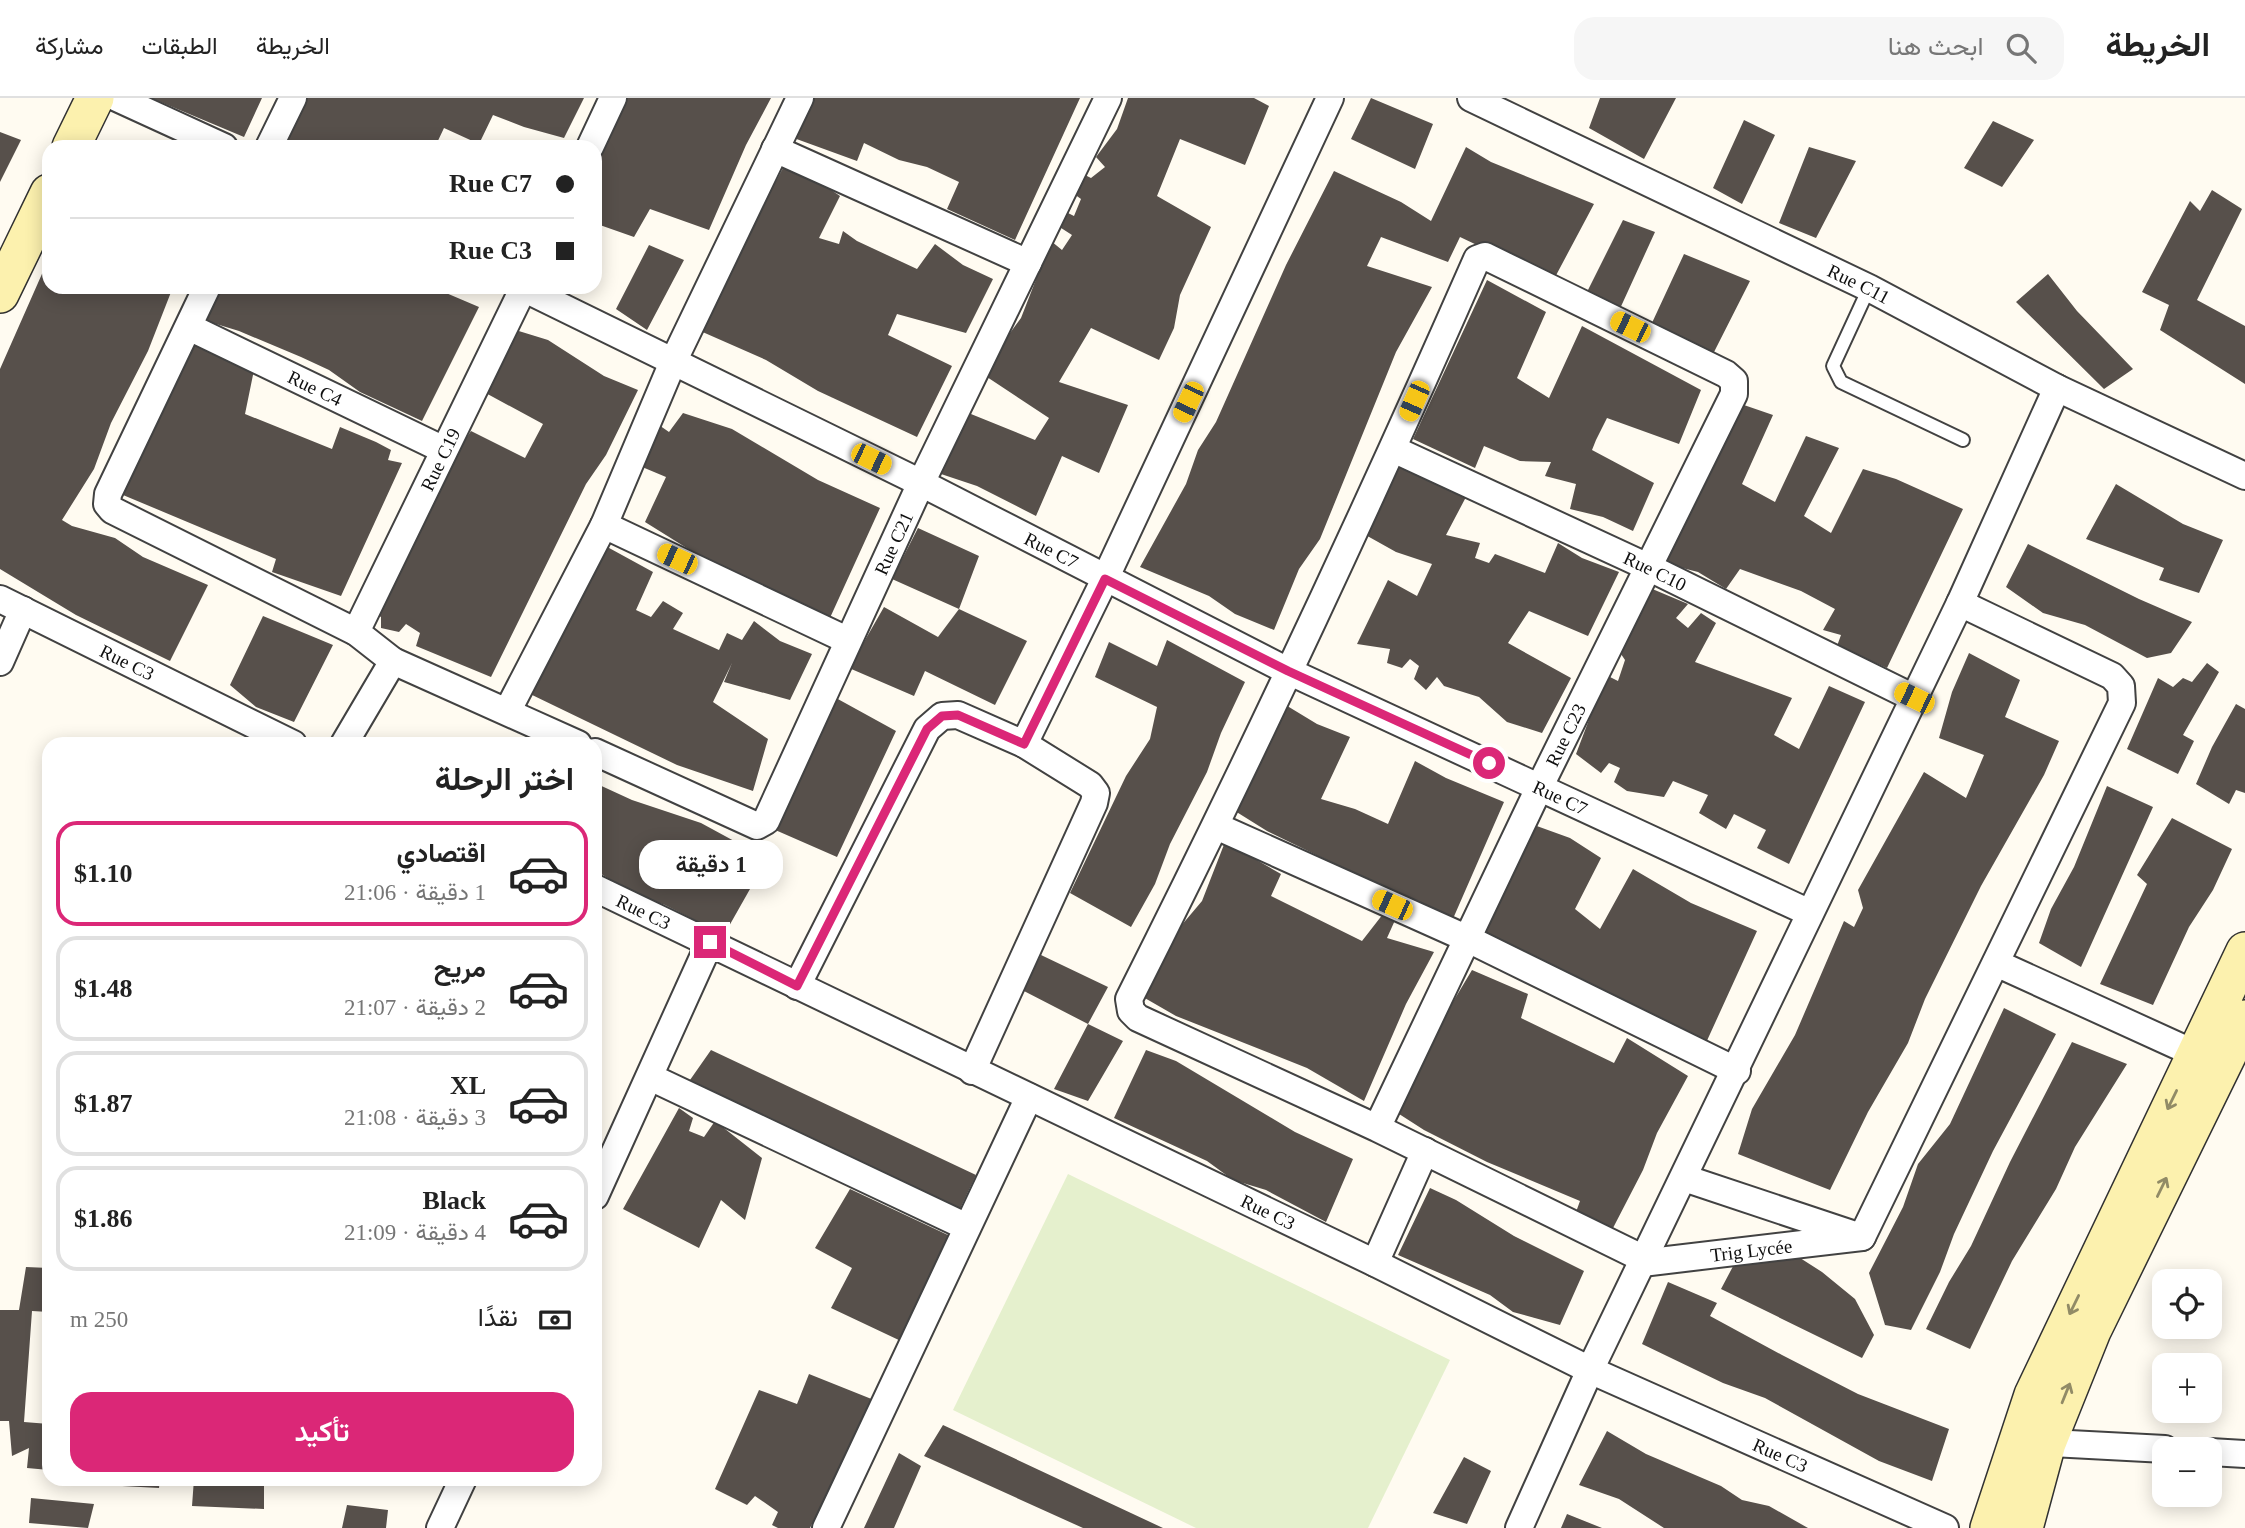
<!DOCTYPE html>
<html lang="ar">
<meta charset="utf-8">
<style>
body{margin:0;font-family:"Times New Roman",Vazirmatn,serif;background:#f6f6f6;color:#222;direction:rtl;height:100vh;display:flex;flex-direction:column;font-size:26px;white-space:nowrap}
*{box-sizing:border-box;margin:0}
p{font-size:23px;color:#767676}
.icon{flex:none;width:38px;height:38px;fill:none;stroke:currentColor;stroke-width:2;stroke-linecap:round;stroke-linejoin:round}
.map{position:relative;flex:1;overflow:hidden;direction:ltr}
.panel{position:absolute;left:42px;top:639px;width:560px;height:749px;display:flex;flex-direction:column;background:#fff;border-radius:21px;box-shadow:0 4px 18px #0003;direction:rtl}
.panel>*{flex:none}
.banner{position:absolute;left:42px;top:42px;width:560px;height:154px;border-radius:21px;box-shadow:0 4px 18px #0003;direction:rtl;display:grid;align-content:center;height:154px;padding:0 28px;background:#fff}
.tools{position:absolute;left:2152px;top:1171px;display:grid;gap:14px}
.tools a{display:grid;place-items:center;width:70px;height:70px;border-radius:14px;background:#fff;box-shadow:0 4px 18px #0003;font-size:35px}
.end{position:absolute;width:32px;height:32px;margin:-16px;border:9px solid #db2777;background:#fff;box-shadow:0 0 0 4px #fff}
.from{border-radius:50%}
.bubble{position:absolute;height:49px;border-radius:21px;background:#fff;box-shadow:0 4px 18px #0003;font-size:23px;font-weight:600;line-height:49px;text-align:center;direction:rtl}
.car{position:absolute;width:21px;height:42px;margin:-21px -10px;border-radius:9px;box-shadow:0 0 5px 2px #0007;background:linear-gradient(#f5c518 24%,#345 0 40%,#f5c518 0 76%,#345 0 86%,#f5c518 0)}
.banner b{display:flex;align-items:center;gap:24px;height:66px;font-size:26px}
.banner b+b{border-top:2px solid #e0e0e0}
.banner i{width:18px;height:18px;background:#222}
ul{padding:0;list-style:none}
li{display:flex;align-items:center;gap:21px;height:105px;margin:0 14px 10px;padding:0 14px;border:4px solid #e0e0e0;border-radius:21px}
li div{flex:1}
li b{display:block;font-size:26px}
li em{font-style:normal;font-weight:600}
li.on{border-color:#db2777}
li>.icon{width:63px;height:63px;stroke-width:1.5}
h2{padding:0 28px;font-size:32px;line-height:84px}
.pay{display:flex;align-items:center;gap:18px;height:77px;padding:0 28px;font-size:26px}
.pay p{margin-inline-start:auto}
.button{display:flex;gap:14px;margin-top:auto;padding:14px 28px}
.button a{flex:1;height:80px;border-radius:21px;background:#db2777;color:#fff;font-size:28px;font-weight:600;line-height:80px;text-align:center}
header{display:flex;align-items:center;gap:42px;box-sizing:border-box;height:98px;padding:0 35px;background:#fff;border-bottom:2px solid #e0e0e0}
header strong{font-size:33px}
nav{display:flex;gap:38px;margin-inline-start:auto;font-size:24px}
.search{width:490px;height:63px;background:#f6f6f6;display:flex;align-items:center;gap:18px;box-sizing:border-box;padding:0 24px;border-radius:21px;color:#767676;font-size:26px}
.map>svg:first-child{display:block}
.pitch{fill:#e5f0cd}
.building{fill:#57504b}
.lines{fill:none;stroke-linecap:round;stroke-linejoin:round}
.lane-casing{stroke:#424242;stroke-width:16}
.street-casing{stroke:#424242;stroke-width:30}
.secondary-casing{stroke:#313131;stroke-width:40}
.lane{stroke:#fff;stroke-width:12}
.street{stroke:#fff;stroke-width:26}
.secondary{stroke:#fcf1ae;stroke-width:37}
.oneway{stroke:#918b66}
.route{stroke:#db2777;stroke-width:9}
.labels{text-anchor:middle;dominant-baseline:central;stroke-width:7;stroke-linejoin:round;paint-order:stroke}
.street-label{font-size:19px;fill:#0f0f0f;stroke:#fff}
</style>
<header>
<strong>الخريطة</strong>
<div class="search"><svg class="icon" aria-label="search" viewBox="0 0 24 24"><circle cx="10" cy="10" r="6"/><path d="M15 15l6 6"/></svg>ابحث هنا</div>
<nav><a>الخريطة</a><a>الطبقات</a><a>مشاركة</a></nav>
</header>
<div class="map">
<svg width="2245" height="1430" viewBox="0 0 2245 1430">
<rect width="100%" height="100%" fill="#fffbf1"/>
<path class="pitch" d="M1068,1076L1450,1262L1368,1430H1196L953,1312Z"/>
<path class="building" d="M151,0H262L244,39Z
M305,0H584L564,40L524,29L493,17L479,46L444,30L435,49H298L286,45Z
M618,0H771L746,47L709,132L650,111L634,139L597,126L595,130V69L598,72L608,26Z
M810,0H1080L1015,142L947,111L959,84L927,69L899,62L864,45L857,63L791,39Z
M1128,0H1254L1269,8L1245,67L1180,41L1157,98L1211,129L1180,197L1174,230L1159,262L1091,230L1059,284L1128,307L1099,375L1062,358L1036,418L977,388L938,375L966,314L1035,342L1049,320L987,279L1002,246L1021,220L1051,143L1062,152L1072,137L1058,128L1068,115L1074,118L1081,101L1070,93L1081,75L1091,80L1105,69L1096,59L1117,31Z
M1371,0L1433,26L1415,71L1351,41Z
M1600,0H1676L1644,61L1589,30Z
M1744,22L1775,37L1742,106L1713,90Z
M1993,23L2034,42L2002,89L1964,70Z
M0,34L21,42L0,84Z
M1466,49L1491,64L1594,106L1553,183L1460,139L1448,164L1381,139L1367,168L1432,189L1396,254L1320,441L1299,471L1274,532L1235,516L1209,498L1140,469L1186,386L1198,352L1216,324L1286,167L1334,73L1401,104L1431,123Z
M1809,49L1856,63L1816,140L1779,125Z
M784,68L815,81L840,98L819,140L839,146L843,133L857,143L917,171L935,146L963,167L993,181L966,235L897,216L888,237L952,268L917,339L818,293L766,262L698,232Z
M2212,92L2242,111L2197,202L2245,228V286L2160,232L2169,207L2142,194L2190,103L2200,113Z
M1623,122L1655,134L1618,215L1585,198Z
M649,147L684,162L647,232L616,211Z
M1684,156L1750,183L1712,258L1651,227Z
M49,160V189H173L148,253L111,325L94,371L62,422L72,428L115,440L143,459L208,487L170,563L76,517L0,471V271Z
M2048,176L2077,213L2133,271L2104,291L2016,204Z
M1487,182L1546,214L1517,280L1549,300L1582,228L1701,292L1679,346L1607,320L1596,342L1592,352L1654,385L1633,433L1603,419L1570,411L1576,386L1545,378L1551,364L1520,363L1484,348L1475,370L1413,341Z
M220,189H432L479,209L422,323L360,294L329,272L301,259L239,233L203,222Z
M509,230L548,242L604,278L638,292L606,357L586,386L491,579L416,548L420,535L406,526L399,534L381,530V519L372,513L412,451L425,423L434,388L471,333L525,360L543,326L482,293Z
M194,245L254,272L245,316L332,351L340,329L376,344L391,352L388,362L402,365L341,498L272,474L276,461L123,397Z
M1741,306L1773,317L1742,386L1775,404L1806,338L1839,350L1804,418L1831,435L1863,371L1896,381L1963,411L1887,570L1837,548L1841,537L1823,532L1835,511L1801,493L1740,471L1726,491L1698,474L1655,463L1713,370Z
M683,315L732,331L818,382L880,410L829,522L706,462L645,424L666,379L635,366L656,325L669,334Z
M1399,366L1466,399L1446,437L1480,445L1475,460L1489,465L1495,456L1545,475L1558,445L1582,460L1619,474L1588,538L1529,513L1508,545L1571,580L1542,635L1507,624L1479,599L1444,588L1437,579L1426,592L1414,581L1419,568L1410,561L1402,570L1387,565L1390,551L1357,546L1388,482L1417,498L1432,466L1396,454L1362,435Z
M2116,386L2183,426L2223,442L2199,495L2159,482L2164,470L2086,441Z
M918,430L979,458L959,511L892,481Z
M600,445L653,474L636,512L651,519L663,503L683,515L673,531L719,552L727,535L742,542L754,523L780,543L812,556L790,602L724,584L732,565L713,604L768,641L753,693L677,667L528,595Z
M2028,446L2139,501L2192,524L2171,555L2147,560L2085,527L2043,515L2006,489Z
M1650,490L1688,506L1676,520L1688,530L1701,515L1716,525L1695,564L1792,600L1774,637L1799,651L1829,588L1865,604L1789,766L1757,750L1766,732L1734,716L1726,731L1699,715L1708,697L1673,683L1664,699L1627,693L1614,684L1620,670L1609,665L1601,675L1576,656L1606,577L1618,583L1625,562L1617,550Z
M884,509L938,539L959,511L1027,543L995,607L925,573L914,598L849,570Z
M263,518L333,547L294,624L256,609L230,587Z
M1167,542L1245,584L1221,635L1207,674L1170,746L1155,786L1131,829L1070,795L1126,678L1150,641L1157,609L1095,579L1109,544L1157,568Z
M1969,555L2020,582L2005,619L2059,643L2044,677L1981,788L1925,901L1908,945L1868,1014L1830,1092L1738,1056L1752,1011L1795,937L1844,823L1854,829L1863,810L1858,792L1924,674L1966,700L1984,657L1939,640L1952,594Z
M2207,565L2219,574L2183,637L2194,643L2178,676L2127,651L2158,580L2173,589L2183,580L2192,584Z
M836,600L896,633L837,759L773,731Z
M1284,606L1317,626L1350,639L1321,701L1355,711L1388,726L1415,663L1446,680L1504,704L1452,823L1267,733L1235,713Z
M2236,606L2245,611V695L2236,692L2229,706L2196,686L2212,649Z
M595,685L632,702L701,725L767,761L724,837L665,807L631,795L595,772Z
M2107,688L2153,709L2081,869L2039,845L2051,811L2074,769Z
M2172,720L2232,751L2213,792L2189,829L2153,907L2100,886L2147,786L2137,777Z
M1534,727L1570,740L1601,760L1575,811L1600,831L1633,771L1691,805L1757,833L1705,947L1577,885L1548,866L1484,837Z
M1225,744L1281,776L1271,798L1362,843L1383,816L1396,820L1387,840L1434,854L1406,906L1364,1003L1307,970L1176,918L1143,899L1175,835L1202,803Z
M1041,857L1108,889L1088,926L1022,892Z
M1472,872L1528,896L1521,920L1614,965L1627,940L1688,978L1657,1035L1643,1072L1613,1130L1576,1114L1580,1103L1487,1064L1424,1032L1396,1014L1438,929Z
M2004,910L2056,936L1993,1053L1954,1136L1940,1174L1911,1232L1885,1227L1869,1175L1903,1109L1918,1066L1950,1026Z
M1088,926L1123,943L1088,1003L1054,991Z
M2072,944L2127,966L2075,1049L2056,1091L2012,1163L1970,1251L1926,1231L1949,1184L1971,1148L2010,1064Z
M711,952L976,1077L959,1113L690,982Z
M1146,952L1176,963L1295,1034L1353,1061L1326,1124L1266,1092L1233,1082L1207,1063L1114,1020Z
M679,1010L693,1020L689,1033L704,1039L715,1023L762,1060L745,1122L721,1102L699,1150L623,1111Z
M1430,1090L1456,1102L1514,1138L1584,1173L1560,1227L1513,1214L1490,1197L1398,1157Z
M850,1091L950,1138L903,1244L831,1210L852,1170L815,1150Z
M1786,1151L1822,1174L1855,1201L1874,1237L1862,1260L1721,1191L1739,1157Z
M26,1169L49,1170V1214L32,1213L24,1324L49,1326V1372L27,1370L29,1350L12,1358L9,1323H0V1212H19Z
M1668,1184L1717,1205L1710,1218L1782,1257L1858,1296L1949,1331L1932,1383L1879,1363L1765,1300L1723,1285L1642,1246Z
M809,1276L874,1302L810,1430H778L772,1427L778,1414L755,1398L747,1407L715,1391L759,1292L797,1306Z
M943,1327L1163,1430H1083L924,1358Z
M1607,1333L1646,1356L1721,1388L1742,1402L1769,1408L1808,1430H1664L1619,1401L1579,1387Z
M899,1355L921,1368L894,1430H864Z
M1464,1359L1491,1373L1467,1426L1433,1415Z
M126,1381H160L159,1390L122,1388Z
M194,1381H264V1411L192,1408Z
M31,1400L94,1406L88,1430L29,1425Z
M347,1407L388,1412L386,1430H342Z
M1567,1416L1602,1430H1561Z"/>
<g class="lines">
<g class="lane-casing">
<path id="lane" d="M1869,190L1833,268L1841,284L1963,342"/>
</g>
<g class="street-casing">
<g id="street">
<path d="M117,0L224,49"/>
<path id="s1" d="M1471,0L1869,190L2057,290L2245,378"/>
<path d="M269,49L293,0"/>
<path d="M590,49L613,0"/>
<path d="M775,51L1028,165"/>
<path d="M207,189L108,396L107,406L112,412L356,534L393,563L578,646"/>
<path id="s2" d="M521,189L921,385L1288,573L1810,815"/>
<path id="s3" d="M189,229L442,351"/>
<path id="s4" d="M1393,351L1648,469L1914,600"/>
<path d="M604,427L847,542"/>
<path id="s5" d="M0,501L293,646"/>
<path id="s6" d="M356,534L524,189"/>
<path d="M0,564L23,512"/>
<path d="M508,612L604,427L673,264L800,0"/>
<path d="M344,646L393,563"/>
<path d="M1024,646L1105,481L1330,0"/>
<path id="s7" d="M595,654L757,728L766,723L921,385L1108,0"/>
<path d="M1216,728L1468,841L1737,973"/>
<path id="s8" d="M595,790L1375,1165L1590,1272L1945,1430"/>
<path d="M1996,865L2211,963"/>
<path d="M797,888L927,631L942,618L958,617L1024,646L1090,687L1096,695L1094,705L972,973"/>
<path d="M650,979L967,1129"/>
<path id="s9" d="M1377,1030L1540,688L1734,296V283L1726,276L1485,158L1477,161C1367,411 1252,657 1129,901L1131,913L1138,920L1377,1030L1644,1161"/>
<path d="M1684,1080L1855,1137"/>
<path d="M595,1098L710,844"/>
<path d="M1862,1139L2122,605L2121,588L2112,578L1960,505"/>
<path d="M1375,1165L1425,1053"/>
<path id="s10" d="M1642,1165L1862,1139"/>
<path d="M2030,1344L2165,1351"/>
<path d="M2210,1354L2245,1356"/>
<path d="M440,1430L463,1381"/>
<path d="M826,1430L1029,999"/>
<path d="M1519,1430L1590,1272L1960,505L2057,290"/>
</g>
</g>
<g class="secondary-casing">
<path id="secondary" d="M71,49L95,0
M0,196L49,95
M1989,1430L2033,1297L2245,853
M2024,1430L2047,1345L2092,1233L2245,921"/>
</g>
<use href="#lane" class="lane"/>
<use href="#street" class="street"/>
<use href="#secondary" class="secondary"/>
</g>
<defs><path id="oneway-shaft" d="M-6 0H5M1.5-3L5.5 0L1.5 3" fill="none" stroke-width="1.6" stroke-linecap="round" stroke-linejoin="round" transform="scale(1.75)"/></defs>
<g class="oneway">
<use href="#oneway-shaft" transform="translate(2172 1002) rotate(116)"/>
<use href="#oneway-shaft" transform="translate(2162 1089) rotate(-64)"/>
<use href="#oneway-shaft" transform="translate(2074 1207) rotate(116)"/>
<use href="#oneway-shaft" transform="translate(2066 1295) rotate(-68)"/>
</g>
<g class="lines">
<path class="route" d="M710,844L797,888L927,631L942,618L958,617L1024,646L1105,481L1288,573L1489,665"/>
</g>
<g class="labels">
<g class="street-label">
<text stroke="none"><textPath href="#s1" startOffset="430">Rue C11</textPath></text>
<text stroke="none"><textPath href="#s3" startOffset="140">Rue C4</textPath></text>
<text stroke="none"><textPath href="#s6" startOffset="192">Rue C19</textPath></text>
<text stroke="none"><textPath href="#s7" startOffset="494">Rue C21</textPath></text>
<text stroke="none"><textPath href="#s2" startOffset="592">Rue C7</textPath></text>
<text stroke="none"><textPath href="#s4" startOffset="289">Rue C10</textPath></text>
<text stroke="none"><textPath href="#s5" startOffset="142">Rue C3</textPath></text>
<text stroke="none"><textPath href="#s9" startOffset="436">Rue C23</textPath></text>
<text stroke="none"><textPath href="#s2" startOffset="1158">Rue C7</textPath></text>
<text stroke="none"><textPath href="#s8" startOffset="54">Rue C3</textPath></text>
<text stroke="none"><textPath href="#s8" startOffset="747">Rue C3</textPath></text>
<text stroke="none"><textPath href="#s10" startOffset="110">Trig Lycée</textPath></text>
<text stroke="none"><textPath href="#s8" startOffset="1314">Rue C3</textPath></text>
</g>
</g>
</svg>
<div class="tools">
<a><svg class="icon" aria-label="locate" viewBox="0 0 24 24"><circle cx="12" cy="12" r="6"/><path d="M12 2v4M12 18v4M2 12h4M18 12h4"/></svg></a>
<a>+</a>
<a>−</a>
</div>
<i class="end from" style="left:1489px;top:665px"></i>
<i class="end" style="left:710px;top:844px"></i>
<div class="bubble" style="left:639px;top:742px;width:144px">1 دقيقة</div>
<i class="car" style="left:1630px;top:229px;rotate:296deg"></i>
<i class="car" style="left:1414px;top:303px;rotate:204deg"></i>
<i class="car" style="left:1188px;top:304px;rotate:205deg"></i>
<i class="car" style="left:871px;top:361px;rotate:116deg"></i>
<i class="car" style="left:677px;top:461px;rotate:295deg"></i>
<i class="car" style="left:1914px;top:600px;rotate:296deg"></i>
<i class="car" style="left:1392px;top:807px;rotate:294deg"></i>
<div class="banner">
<b><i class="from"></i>Rue C7</b>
<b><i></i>Rue C3</b>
</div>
<section class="panel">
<h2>اختر الرحلة</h2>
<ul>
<li class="on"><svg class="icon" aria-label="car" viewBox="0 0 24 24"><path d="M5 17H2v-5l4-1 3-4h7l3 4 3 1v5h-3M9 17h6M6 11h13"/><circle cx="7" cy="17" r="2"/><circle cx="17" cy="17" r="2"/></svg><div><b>اقتصادي</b><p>1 دقيقة · 21:06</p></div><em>$1.10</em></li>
<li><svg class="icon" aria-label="car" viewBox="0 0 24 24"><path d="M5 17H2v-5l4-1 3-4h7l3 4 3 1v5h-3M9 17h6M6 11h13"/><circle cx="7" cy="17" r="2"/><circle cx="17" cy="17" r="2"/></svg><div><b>مريح</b><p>2 دقيقة · 21:07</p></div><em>$1.48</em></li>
<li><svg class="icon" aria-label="car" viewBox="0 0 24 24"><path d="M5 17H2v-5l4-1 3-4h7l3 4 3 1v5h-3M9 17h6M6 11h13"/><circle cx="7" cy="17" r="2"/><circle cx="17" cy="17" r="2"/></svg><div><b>XL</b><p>3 دقيقة · 21:08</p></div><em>$1.87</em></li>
<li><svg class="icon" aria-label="car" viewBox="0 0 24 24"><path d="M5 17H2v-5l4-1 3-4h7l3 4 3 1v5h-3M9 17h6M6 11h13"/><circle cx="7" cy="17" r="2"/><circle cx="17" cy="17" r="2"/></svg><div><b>Black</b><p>4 دقيقة · 21:09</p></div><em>$1.86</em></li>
</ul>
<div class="pay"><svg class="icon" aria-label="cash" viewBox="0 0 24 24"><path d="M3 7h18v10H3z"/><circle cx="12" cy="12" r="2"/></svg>نقدًا<p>250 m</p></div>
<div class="button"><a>تأكيد</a></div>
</section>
</div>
